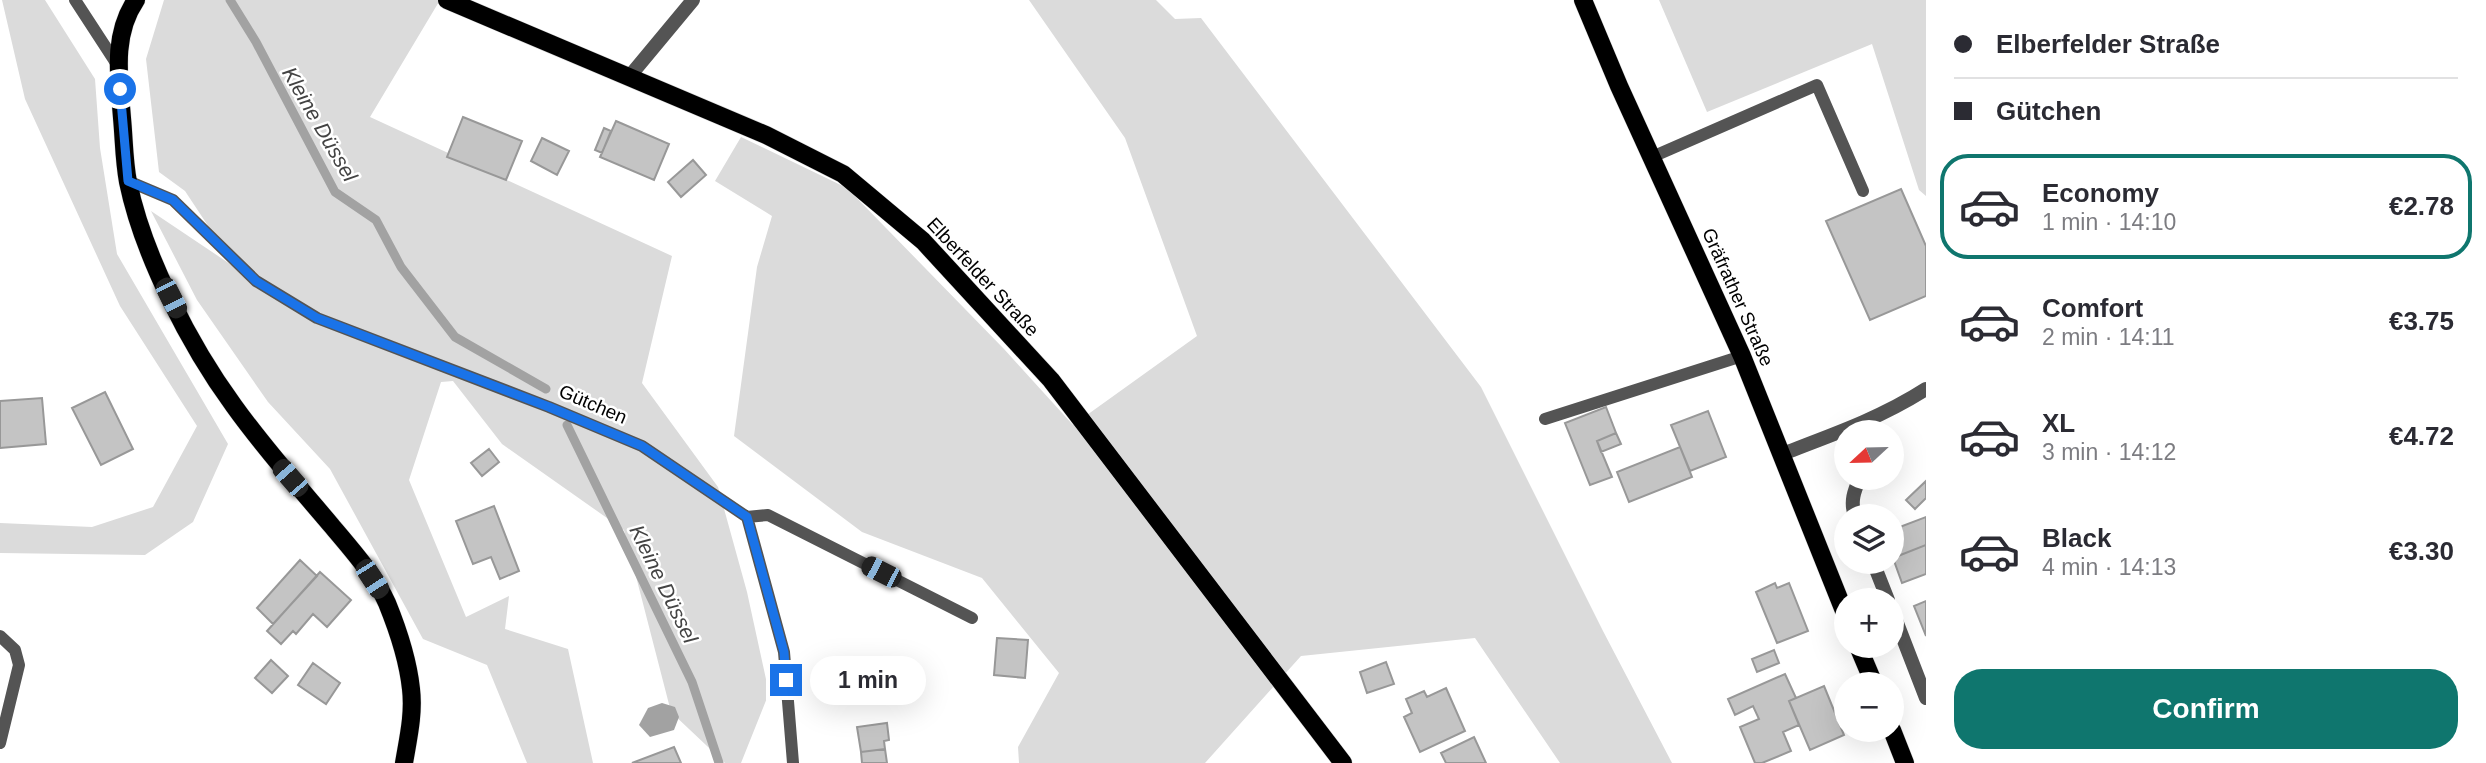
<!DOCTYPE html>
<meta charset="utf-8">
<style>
body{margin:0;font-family:Arial,sans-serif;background:#f2f2f3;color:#2b2b33;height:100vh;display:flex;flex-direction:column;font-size:26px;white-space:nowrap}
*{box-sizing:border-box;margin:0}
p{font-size:23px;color:#7c7c81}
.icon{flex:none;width:38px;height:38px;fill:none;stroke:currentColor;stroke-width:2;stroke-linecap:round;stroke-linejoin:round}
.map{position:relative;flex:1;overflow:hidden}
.sheet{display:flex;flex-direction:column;background:#fff;width:560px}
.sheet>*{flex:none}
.guide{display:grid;align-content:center;height:154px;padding:0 28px;background:#fff}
.needle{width:46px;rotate:248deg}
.controls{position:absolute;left:1834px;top:420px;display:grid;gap:14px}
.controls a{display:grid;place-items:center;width:70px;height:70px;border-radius:50%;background:#fff;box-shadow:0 7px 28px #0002;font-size:35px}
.end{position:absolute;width:32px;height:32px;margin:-16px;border:9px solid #1a73e8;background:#fff;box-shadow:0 0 0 4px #fff}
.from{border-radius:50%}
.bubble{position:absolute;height:49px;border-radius:24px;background:#fff;box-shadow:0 7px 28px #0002;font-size:23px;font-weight:700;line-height:49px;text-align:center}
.car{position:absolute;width:21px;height:42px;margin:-21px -10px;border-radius:9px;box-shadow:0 0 5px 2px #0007;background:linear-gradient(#222 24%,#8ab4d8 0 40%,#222 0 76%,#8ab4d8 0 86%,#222 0)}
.guide b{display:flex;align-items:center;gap:24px;height:66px;font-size:26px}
.guide b+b{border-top:2px solid #e1e1e2}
.guide i{width:18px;height:18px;background:#2b2b33}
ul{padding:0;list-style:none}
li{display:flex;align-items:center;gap:21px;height:105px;margin:0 14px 10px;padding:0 14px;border:4px solid transparent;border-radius:28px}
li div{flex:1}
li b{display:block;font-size:26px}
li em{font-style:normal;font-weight:700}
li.on{border-color:#0f766e}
li>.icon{width:63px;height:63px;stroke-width:1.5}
.primary-button{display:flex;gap:14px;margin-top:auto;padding:14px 28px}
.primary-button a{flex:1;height:80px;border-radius:28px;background:#0f766e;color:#fff;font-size:28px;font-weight:700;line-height:80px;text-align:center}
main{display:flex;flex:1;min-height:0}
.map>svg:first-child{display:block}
.green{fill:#dbdbdb}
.water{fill:#a2a2a2}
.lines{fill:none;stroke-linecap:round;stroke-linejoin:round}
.stream{stroke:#a2a2a2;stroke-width:9}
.building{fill:#c4c4c4;stroke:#989898;stroke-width:2}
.primary-casing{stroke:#dbdbdb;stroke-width:19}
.service{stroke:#545454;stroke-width:12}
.minor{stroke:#545454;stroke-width:14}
.primary{stroke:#000;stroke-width:18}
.route{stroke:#1a73e8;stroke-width:9}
.labels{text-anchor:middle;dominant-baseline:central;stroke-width:5;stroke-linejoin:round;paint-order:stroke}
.street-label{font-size:19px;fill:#000;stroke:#fff}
.water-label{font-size:21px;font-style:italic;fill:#434343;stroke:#fff}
</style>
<main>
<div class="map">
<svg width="1926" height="763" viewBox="0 0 1926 763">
<rect width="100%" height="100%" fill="#fff"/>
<path class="green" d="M2,0H45L95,79L100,148L117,254L228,444L193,522L145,555L0,553V523L92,527L153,507L197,426L120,306L25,99Z
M164,0H440L370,117L672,256L642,383L718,487L747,592L769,693L741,763H725L671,712L624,530L502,444L453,381L441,382L409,480L466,617L509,596L505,629L568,649L593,763H527L487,665L423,639L330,469L268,402L197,300L151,211L236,268L185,191L159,172L146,59Z
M1029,0H1156L1175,19L1201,18L1481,387L1603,631L1672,763H1560L1475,638L1301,656L1205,763H1019L1018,747L1059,673L982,578L862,532L734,436L757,267L772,216L715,181L741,137L847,188L1004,349L1073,425L1197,336L1125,138Z
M1659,0H1926V196L1919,190L1872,44L1707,112Z"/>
<path class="water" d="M662,703L675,707L679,717L674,730L650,737L639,725L648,708Z"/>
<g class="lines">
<path class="stream" d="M230,0L256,42L335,192L376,220L401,267L455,337L546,389
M567,425L692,682L719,763"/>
</g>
<path class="building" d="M463,117L522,141L506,180L447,157Z
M616,121L669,144L654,180L600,157Z
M604,128L611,131L602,153L595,150Z
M542,138L569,151L557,175L531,161Z
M693,160L706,175L681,197L668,182Z
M1901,189L1926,246V296L1870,320L1826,221Z
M105,392L133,449L101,465L72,408Z
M42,398L46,444L0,448V401Z
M1606,407L1616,433L1597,441L1612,477L1590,485L1565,423Z
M1708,411L1726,457L1690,471L1671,425Z
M1616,433L1621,444L1601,452L1597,441Z
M1680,447L1692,477L1629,502L1617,472Z
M489,449L499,462L482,476L471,463Z
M1926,481V498L1915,509L1906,500Z
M494,506L519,571L500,579L491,557L473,564L456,521Z
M1926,517V545L1893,558L1892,530Z
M1926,545V574L1902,583L1893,558Z
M300,560L317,576L273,624L257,608Z
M320,572L351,600L327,627L313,614L296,634L293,631L281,644L267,631Z
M1775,583L1777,588L1789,583L1808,631L1777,643L1756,592Z
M1926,601V636L1914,606Z
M997,638L1028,640L1025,678L994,675Z
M1774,650L1779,663L1757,672L1752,659Z
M271,660L288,676L272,693L255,678Z
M1386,662L1394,684L1367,693L1360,672Z
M313,663L340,683L326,704L298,685Z
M1785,674L1796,698L1789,701L1799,725L1783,732L1791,751L1762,763H1755L1740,727L1759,719L1753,706L1735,715L1728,699Z
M1824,686L1844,735L1810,750L1789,701Z
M1446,688L1465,731L1420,752L1404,717L1412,713L1406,699L1424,691L1427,697Z
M887,723L889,740L884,741L885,749L861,752L857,727Z
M1474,737L1486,763H1446L1441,753Z
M674,747L681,763H632Z
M885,749L887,763H862L861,752Z"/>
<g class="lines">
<g class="primary-casing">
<path id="primary" d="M136,0C112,35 119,78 122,118C124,139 124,161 128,182C143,255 190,346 234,406C264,448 298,486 331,525C351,549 374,574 387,603C398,630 408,660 411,689C414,714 408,739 404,763
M447,0L766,135L843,174L923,241L1051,380L1343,763
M1583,0L1619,86L1742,356L1846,616
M1858,646L1874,684
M1892,730L1905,763"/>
</g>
<path class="service" d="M75,0L118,66
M1652,157L1817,85L1863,191
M128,181L173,200L256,281L317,318L549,407L642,446L747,517L784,652L793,763
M1545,419L1742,356
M747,517L768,515L972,618
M0,636L15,650L19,665L0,743"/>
<path class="minor" d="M629,77L693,0
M1782,454C1832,435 1881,418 1926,389
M1855,516C1850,502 1854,491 1860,478
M1873,562L1888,600
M1892,610L1926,698"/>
<use href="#primary" class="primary"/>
</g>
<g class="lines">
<path class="route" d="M120,89L128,181L173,200L256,281L317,318L549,407L642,446L747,517L784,652L786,680"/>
</g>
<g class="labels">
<g class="street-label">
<text transform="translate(983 277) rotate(47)">Elberfelder Straße</text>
<text transform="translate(1738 297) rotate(66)">Gräfrather Straße</text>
<text transform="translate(593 404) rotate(23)">Gütchen</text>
</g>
<g class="water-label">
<text transform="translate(320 124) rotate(60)">Kleine Düssel</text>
<text transform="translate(664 584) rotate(64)">Kleine Düssel</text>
</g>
</g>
</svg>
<div class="controls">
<a><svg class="needle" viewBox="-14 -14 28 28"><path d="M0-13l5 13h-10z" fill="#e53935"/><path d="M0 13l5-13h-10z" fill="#7c7c81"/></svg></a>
<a><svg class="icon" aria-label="layers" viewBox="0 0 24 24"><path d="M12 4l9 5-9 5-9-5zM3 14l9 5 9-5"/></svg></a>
<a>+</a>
<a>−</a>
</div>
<i class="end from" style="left:120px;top:89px"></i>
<i class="end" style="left:786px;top:680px"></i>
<div class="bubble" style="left:810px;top:656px;width:116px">1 min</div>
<i class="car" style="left:171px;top:298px;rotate:153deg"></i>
<i class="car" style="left:290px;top:478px;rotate:319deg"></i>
<i class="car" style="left:881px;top:572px;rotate:297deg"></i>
<i class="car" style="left:372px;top:579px;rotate:147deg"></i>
</div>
<section class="sheet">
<div class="guide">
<b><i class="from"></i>Elberfelder Straße</b>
<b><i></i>Gütchen</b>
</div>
<ul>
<li class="on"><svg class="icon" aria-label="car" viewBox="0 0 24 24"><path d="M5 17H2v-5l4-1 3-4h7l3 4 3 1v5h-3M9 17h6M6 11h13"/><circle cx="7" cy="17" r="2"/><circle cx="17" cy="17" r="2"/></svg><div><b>Economy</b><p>1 min · 14:10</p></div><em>€2.78</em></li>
<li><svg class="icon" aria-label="car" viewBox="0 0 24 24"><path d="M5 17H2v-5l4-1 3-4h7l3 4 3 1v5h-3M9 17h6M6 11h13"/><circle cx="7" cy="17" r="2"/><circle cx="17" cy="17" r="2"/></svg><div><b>Comfort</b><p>2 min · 14:11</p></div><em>€3.75</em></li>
<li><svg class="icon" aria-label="car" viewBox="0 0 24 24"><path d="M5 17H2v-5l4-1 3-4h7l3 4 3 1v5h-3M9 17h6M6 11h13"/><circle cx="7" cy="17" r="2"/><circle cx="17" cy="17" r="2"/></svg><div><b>XL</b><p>3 min · 14:12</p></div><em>€4.72</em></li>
<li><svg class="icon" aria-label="car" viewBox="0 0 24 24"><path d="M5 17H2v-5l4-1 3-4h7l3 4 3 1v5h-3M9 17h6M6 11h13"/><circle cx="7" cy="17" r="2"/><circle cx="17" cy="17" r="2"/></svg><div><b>Black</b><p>4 min · 14:13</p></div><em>€3.30</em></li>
</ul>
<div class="primary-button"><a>Confirm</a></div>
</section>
</main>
